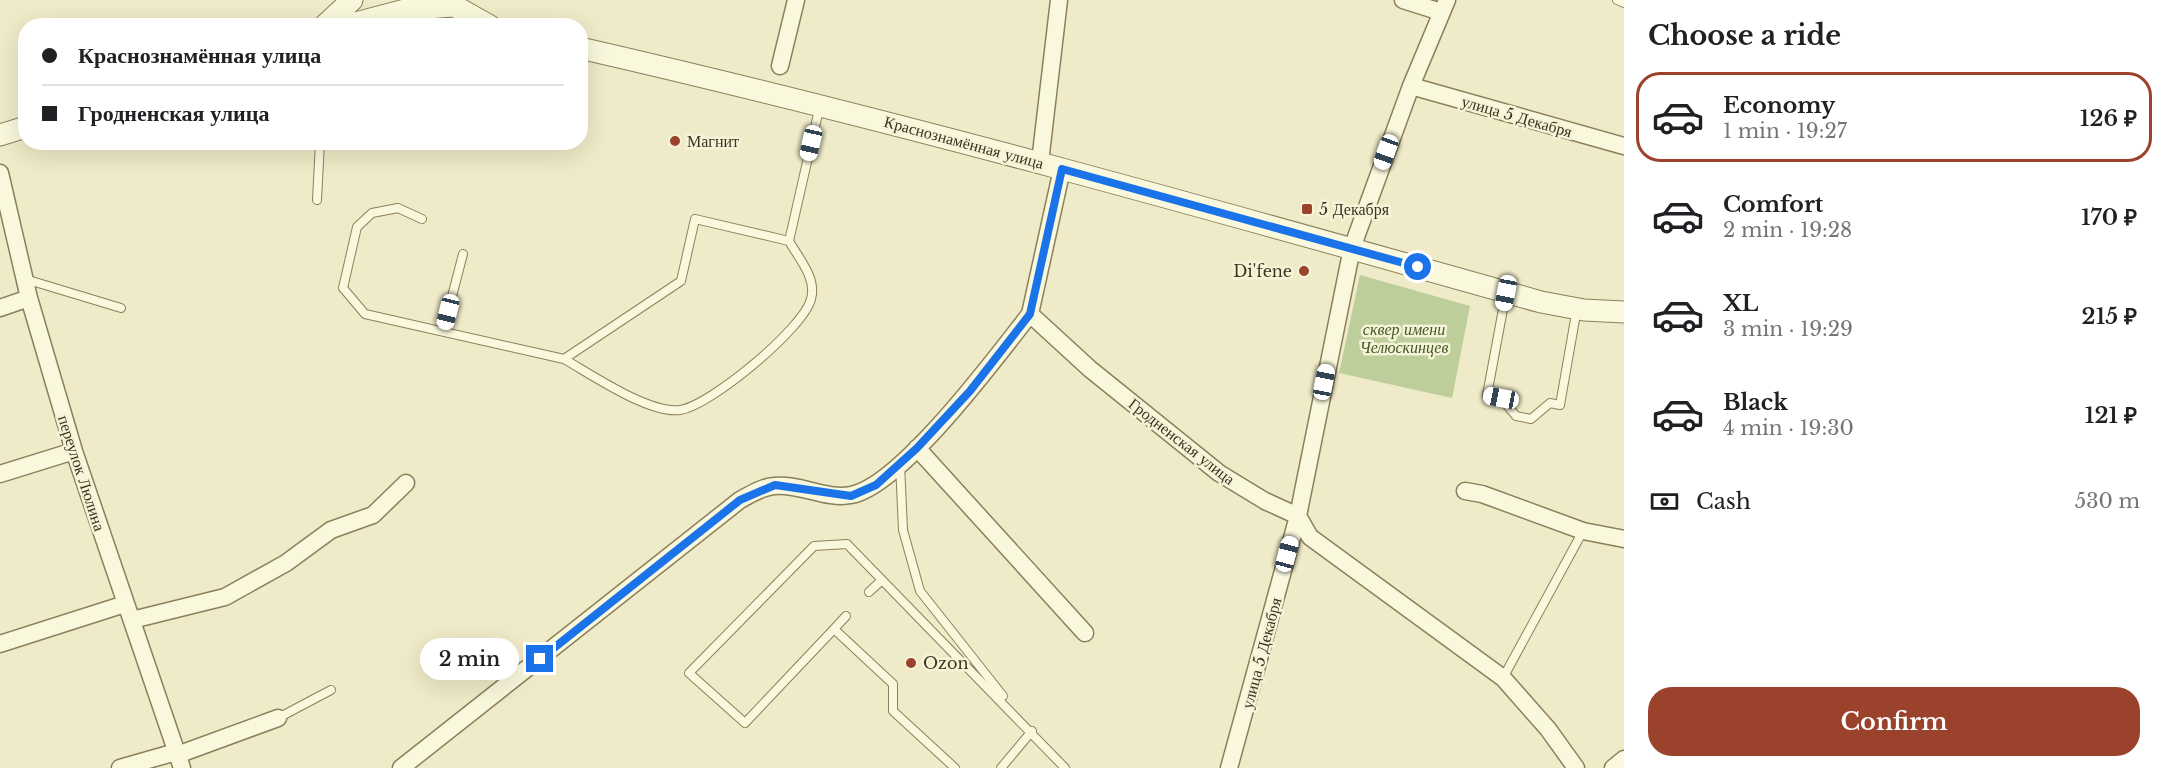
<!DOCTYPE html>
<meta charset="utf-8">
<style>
body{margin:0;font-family:"Libre Baskerville",serif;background:#f6f6f6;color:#202124;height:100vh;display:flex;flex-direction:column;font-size:22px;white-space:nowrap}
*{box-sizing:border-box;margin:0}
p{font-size:20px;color:#757577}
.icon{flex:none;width:33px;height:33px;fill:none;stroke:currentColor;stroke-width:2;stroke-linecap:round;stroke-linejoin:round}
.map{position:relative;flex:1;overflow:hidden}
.drawer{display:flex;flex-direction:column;background:#fff;width:540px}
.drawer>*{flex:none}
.guide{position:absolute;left:18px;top:18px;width:570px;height:132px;border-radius:24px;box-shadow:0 6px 24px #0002;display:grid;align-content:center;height:132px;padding:0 24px;background:#fff}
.end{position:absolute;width:27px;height:27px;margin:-14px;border:8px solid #1a73e8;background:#fff;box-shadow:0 0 0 3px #fff}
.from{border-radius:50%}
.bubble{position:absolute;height:42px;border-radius:21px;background:#fff;box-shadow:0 6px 24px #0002;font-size:20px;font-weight:600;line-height:42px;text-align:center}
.car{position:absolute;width:18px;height:36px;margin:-18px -9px;border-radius:8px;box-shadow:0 0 4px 2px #0007;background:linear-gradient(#fff 24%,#345 0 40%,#fff 0 76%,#345 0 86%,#fff 0)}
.guide b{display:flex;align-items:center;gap:21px;height:57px;font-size:22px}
.guide b+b{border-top:2px solid #e0e0e0}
.guide i{width:15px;height:15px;background:#202124}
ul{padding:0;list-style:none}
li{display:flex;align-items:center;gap:18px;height:90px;margin:0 12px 9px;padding:0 12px;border:3px solid transparent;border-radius:24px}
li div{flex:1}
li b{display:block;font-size:22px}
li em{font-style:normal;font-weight:600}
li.current{border-color:#9b422c}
li>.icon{width:54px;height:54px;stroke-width:1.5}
h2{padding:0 24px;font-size:27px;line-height:72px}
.pay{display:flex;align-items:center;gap:15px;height:66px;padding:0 24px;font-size:22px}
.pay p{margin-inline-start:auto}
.cta{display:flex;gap:12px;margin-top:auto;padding:12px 24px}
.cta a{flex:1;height:69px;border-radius:24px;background:#9b422c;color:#fff;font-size:24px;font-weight:600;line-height:69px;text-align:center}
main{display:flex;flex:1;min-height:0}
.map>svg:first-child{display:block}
.green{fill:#bdce9b}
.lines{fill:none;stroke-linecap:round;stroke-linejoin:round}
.service-casing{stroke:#8b7f5c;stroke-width:10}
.minor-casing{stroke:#8b7f5c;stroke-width:19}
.tertiary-casing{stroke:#8b7f5c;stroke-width:23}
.service{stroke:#f9f7dc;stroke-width:8}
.minor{stroke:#f9f7dc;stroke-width:16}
.tertiary{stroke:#f9f7dc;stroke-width:21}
.route{stroke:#1a73e8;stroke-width:8}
.poi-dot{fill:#9b422c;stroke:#f6f4d8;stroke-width:2}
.labels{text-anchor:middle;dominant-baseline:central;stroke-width:5;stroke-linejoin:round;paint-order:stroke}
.street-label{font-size:16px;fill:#3c3320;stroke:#f6f4d8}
.poi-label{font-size:16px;fill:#3c3320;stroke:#f6f4d8;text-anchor:start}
.park-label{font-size:16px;font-style:italic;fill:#425827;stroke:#f6f4d8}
</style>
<main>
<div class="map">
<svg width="1624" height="768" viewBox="0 0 1624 768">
<rect width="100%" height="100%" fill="#efebc8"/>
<path class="green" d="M1360,275L1470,306L1452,398L1339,373Z"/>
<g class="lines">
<g class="service-casing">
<path id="service" d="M1617,0L1624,3
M317,200L320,142
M422,219L398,208L372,213L357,227L343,288L365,314L564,359L681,281L695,219L789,241L820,105
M25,279L121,308
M1506,293L1487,395L1501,398L1516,416L1531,419L1550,403L1560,405L1577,308
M443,331L463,254
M564,359C592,375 649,414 680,410C710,406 804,328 811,299C817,278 799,259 789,241
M900,464L903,530L920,591L1003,696
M869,592L882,580
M834,629L846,616
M1503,678L1583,531
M278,718L331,690
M955,768L893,711V684L834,629L745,723L689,673L814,546L847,544L1065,768
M1001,768L1032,731"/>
</g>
<g class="minor-casing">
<path id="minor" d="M1403,0L1441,12
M780,66L796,0
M1411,86L1624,146
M1040,162L1059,0
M0,173L29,298L74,451L182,768
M0,308L29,298
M1030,314L1062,169
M917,448L1085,633
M0,474L74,451
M1465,491L1482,494L1583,531L1624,539
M132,620L225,597L286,563L331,530L373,515L406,483
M0,644L125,604
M177,755L278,718
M120,768L176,752
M401,768L740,500C751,494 762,487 774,486C799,483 826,500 851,495C901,486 997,356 1030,314L1090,369L1219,473L1265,501L1298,516L1310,537L1503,678L1548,729L1576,768
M1229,768L1298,516L1352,248L1411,86L1447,0
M1613,768L1624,759"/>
</g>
<g class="tertiary-casing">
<path id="tertiary" d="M444,0L490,26
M324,26L352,0
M344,26L405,10L451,6
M580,48C903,122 1222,212 1541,302L1584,310L1624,312
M0,135L26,127"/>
</g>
<use href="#service" class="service"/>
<use href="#minor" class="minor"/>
<use href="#tertiary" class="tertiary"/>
</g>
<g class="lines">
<path class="route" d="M540,659L740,500L775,485L851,496L876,485L917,448L970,391L1030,314L1062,169L1418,267"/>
</g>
<g class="poi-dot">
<circle cx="675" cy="141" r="6"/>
<rect x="1301" y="203" width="12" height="12" rx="3"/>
<circle cx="1304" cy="271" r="6"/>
<circle cx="911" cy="663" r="6"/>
</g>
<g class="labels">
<g class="street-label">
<text transform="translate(1517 116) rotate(16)">улица 5 Декабря</text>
<text transform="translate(964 142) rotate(15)">Краснознамённая улица</text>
<text transform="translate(1182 441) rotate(38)">Гродненская улица</text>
<text transform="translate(82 473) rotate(72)">переулок Люлина</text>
<text transform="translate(1261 653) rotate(-75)">улица 5 Декабря</text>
</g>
<g class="poi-label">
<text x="687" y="141">Магнит</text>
<text x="1319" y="209">5 Декабря</text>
<text x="1292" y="271" text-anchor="end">Di'fene</text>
<text x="923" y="663">Ozon</text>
</g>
<g class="park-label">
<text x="1404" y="329">сквер имени<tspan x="1404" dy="18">Челюскинцев</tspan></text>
</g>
</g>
</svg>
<i class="end from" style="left:1418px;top:267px"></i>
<i class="end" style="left:540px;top:659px"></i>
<div class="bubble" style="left:420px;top:638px;width:99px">2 min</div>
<i class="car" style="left:811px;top:143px;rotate:193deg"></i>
<i class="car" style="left:1386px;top:152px;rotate:200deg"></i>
<i class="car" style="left:1506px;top:293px;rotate:191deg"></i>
<i class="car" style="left:448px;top:312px;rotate:194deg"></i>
<i class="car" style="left:1324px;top:382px;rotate:11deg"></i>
<i class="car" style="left:1501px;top:398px;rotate:281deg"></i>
<i class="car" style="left:1287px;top:554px;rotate:15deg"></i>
<div class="guide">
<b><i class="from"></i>Краснознамённая улица</b>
<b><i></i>Гродненская улица</b>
</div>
</div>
<section class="drawer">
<h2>Choose a ride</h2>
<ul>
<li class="current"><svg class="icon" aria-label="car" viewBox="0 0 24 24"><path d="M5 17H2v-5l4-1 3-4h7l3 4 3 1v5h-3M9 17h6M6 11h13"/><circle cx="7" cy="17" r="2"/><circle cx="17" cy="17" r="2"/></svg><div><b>Economy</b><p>1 min · 19:27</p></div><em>126 ₽</em></li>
<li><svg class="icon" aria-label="car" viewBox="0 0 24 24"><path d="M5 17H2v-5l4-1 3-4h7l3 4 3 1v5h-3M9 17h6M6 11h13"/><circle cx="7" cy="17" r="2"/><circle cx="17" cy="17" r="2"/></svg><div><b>Comfort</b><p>2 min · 19:28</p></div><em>170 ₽</em></li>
<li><svg class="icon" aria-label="car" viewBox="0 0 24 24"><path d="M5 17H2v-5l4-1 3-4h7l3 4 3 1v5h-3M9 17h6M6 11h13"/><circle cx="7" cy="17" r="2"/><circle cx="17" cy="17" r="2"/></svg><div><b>XL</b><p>3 min · 19:29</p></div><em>215 ₽</em></li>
<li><svg class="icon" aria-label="car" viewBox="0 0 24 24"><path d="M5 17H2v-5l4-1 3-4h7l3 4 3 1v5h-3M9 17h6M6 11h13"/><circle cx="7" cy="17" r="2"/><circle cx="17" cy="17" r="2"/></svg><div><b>Black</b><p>4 min · 19:30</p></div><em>121 ₽</em></li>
</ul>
<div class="pay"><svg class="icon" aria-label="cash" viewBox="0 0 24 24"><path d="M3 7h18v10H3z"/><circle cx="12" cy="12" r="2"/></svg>Cash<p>530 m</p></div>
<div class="cta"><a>Confirm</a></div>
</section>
</main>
